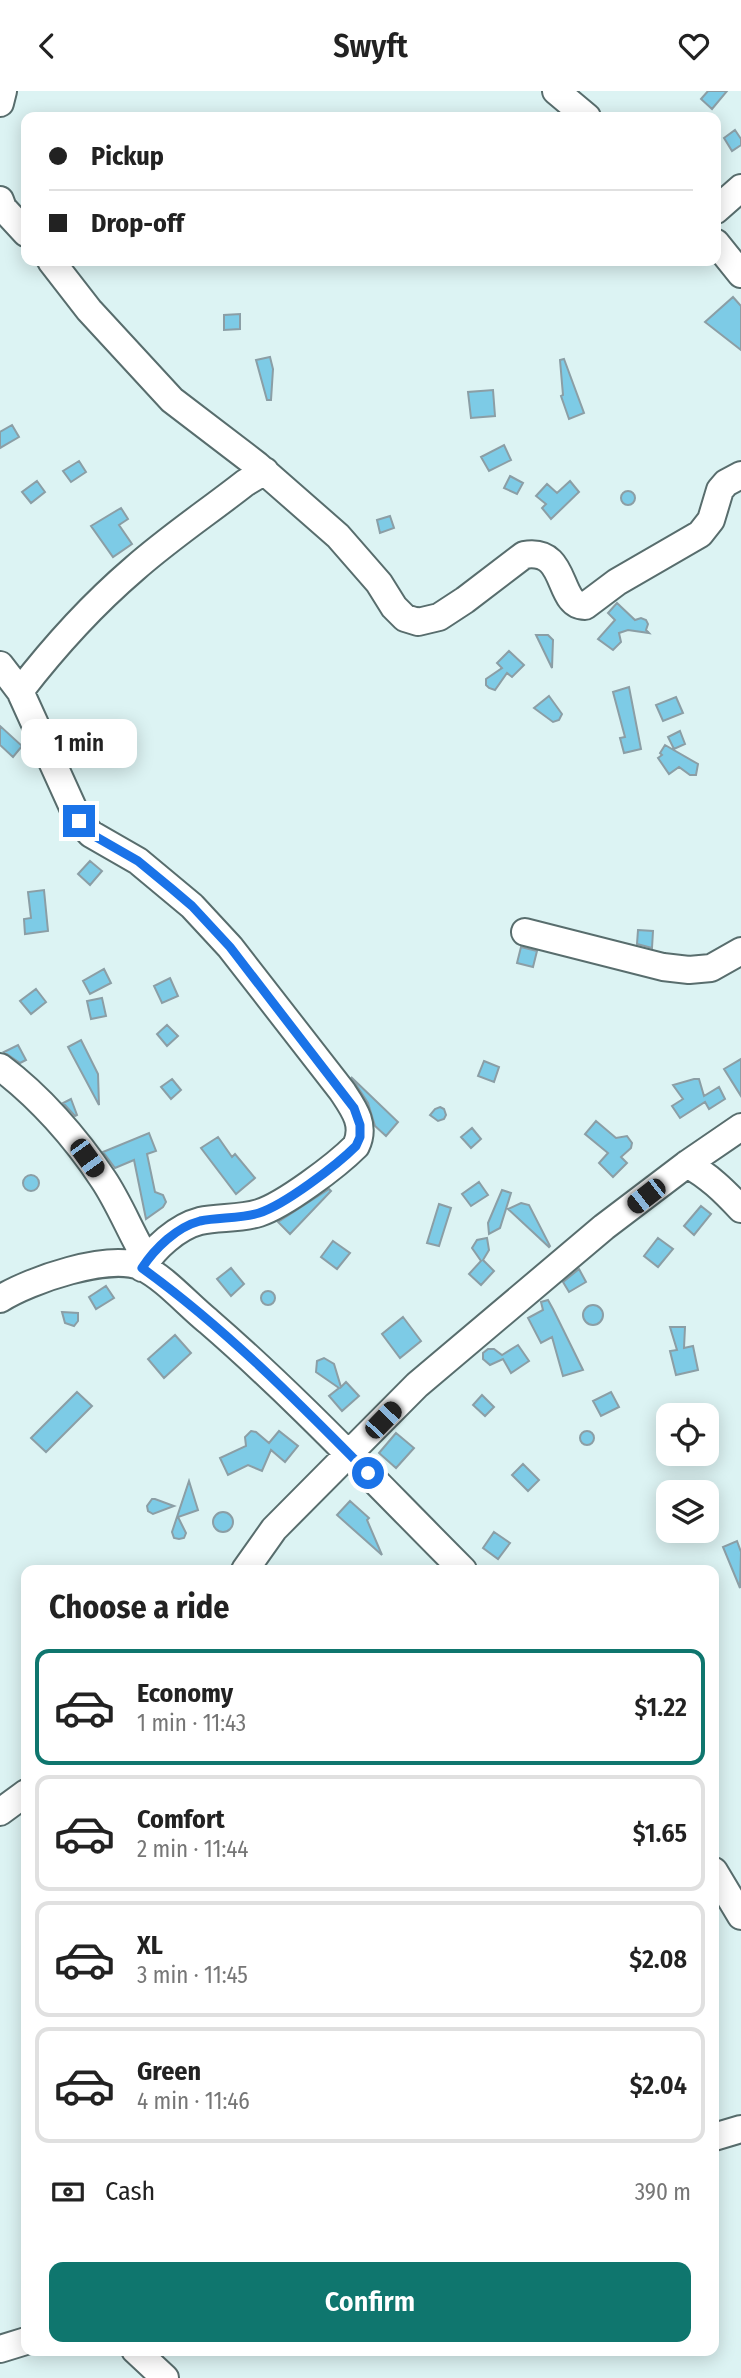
<!DOCTYPE html>
<meta charset="utf-8">
<style>
body{margin:0;font-family:"Fira Sans Condensed",sans-serif;background:#f2f2f2;color:#222;height:100vh;display:flex;flex-direction:column;font-size:26px;white-space:nowrap}
*{box-sizing:border-box;margin:0}
p{font-size:23px;color:#767676}
.icon{flex:none;width:38px;height:38px;fill:none;stroke:currentColor;stroke-width:2;stroke-linecap:round;stroke-linejoin:round}
.map{position:relative;flex:1;overflow:hidden}
.panel{position:absolute;left:21px;top:1474px;width:698px;height:791px;display:flex;flex-direction:column;background:#fff;border-radius:14px;box-shadow:0 4px 18px #0003}
.panel>*{flex:none}
.banner{position:absolute;left:21px;top:21px;width:700px;height:154px;border-radius:14px;box-shadow:0 4px 18px #0003;display:grid;align-content:center;height:154px;padding:0 28px;background:#fff}
.fabs{position:absolute;left:656px;top:1312px;display:grid;gap:14px}
.fabs a{display:grid;place-items:center;width:63px;height:63px;border-radius:14px;background:#fff;box-shadow:0 4px 18px #0003;font-size:35px}
.end{position:absolute;width:32px;height:32px;margin:-16px;border:9px solid #1a73e8;background:#fff;box-shadow:0 0 0 4px #fff}
.from{border-radius:50%}
.bubble{position:absolute;height:49px;border-radius:14px;background:#fff;box-shadow:0 4px 18px #0003;font-size:23px;font-weight:600;line-height:49px;text-align:center}
.car{position:absolute;width:21px;height:42px;margin:-21px -10px;border-radius:9px;box-shadow:0 0 5px 2px #0007;background:linear-gradient(#222 24%,#8ab4d8 0 40%,#222 0 76%,#8ab4d8 0 86%,#222 0)}
.banner b{display:flex;align-items:center;gap:24px;height:66px;font-size:26px}
.banner b+b{border-top:2px solid #e0e0e0}
.banner i{width:18px;height:18px;background:#222}
ul{padding:0;list-style:none}
li{display:flex;align-items:center;gap:21px;height:116px;margin:0 14px 10px;padding:0 14px;border:4px solid #e0e0e0;border-radius:14px}
li div{flex:1}
li b{display:block;font-size:26px}
li em{font-style:normal;font-weight:600}
li.on{border-color:#0f766e}
li>.icon{width:63px;height:63px;stroke-width:1.5}
h2{padding:0 28px;font-size:32px;line-height:84px}
.pay{display:flex;align-items:center;gap:18px;height:77px;padding:0 28px;font-size:26px}
.pay p{margin-inline-start:auto}
.primary-button{display:flex;gap:14px;margin-top:auto;padding:14px 28px}
.primary-button a{flex:1;height:80px;border-radius:14px;background:#0f766e;color:#fff;font-size:28px;font-weight:600;line-height:80px;text-align:center}
header{display:flex;justify-content:space-between;align-items:center;height:91px;padding:0 28px;background:#fff;font-size:32px;font-weight:600}
.map>svg:first-child{display:block}
.building{fill:#7dcbe6;stroke:#8b9ea5;stroke-width:2}
.lines{fill:none;stroke-linecap:round;stroke-linejoin:round}
.minor-casing{stroke:#586d6d;stroke-width:30}
.minor{stroke:#fff;stroke-width:26}
.route{stroke:#1a73e8;stroke-width:9}
</style>
<header><svg class="icon" aria-label="back" viewBox="0 0 24 24"><path d="M15 5l-7 7 7 7"/></svg>Swyft<svg class="icon" aria-label="heart" viewBox="0 0 24 24"><path d="M12 20l-8-8c-3-5 5-10 8-4 3-6 11-1 8 4z"/></svg></header>
<div class="map">
<svg width="741" height="2287" viewBox="0 0 741 2287">
<rect width="100%" height="100%" fill="#dcf3f3"/>
<path class="building" d="M708,0H727L712,18L701,8Z
M735,39L741,48V54L732,60L724,47Z
M733,206L741,215V259L705,231Z
M240,223V238L224,239V224Z
M270,266L273,278L271,309H267L256,269Z
M564,268L584,322L569,328L561,305L563,304L560,269Z
M493,299L495,325L471,327L468,301Z
M12,334L19,346L0,357V341Z
M504,354L511,369L489,380L481,366Z
M79,370L86,381L71,391L63,380Z
M510,385L523,392L517,403L504,397Z
M37,390L45,401L31,412L22,401Z
M570,390L579,401L551,428L542,417L546,413L536,405L547,393L557,402Z
M621 407a7 7 0 1 1 14 0a7 7 0 1 1-14 0Z
M121,417L128,428L119,434L132,453L113,466L91,435Z
M390,425L394,437L380,442L377,429Z
M617,512L635,529L641,527L646,529L648,533L646,539L649,542L628,539L619,542L621,551L613,559L598,548L615,529L608,522Z
M536,544H548L553,549L552,577Z
M509,560L524,574L512,586L507,582L495,599L489,597L486,594V588L502,577L497,572Z
M629,596L641,658L624,662L620,647L625,646L613,601Z
M549,605L562,623L559,629L553,631L534,617Z
M676,606L683,622L663,630L656,614Z
M0,635L22,655L13,666L0,654Z
M680,640L685,653L674,658L668,646Z
M665,654L698,673L696,684H690L679,676L669,683L658,667L662,664L660,662Z
M90,770L102,780L90,794L78,783Z
M44,799L48,840L25,843L24,828L31,827L28,801Z
M638,839L653,840L652,857L637,853Z
M521,856L537,860L533,876L517,872Z
M104,878L111,892L90,903L83,890Z
M170,887L178,905L162,912L154,895Z
M36,898L46,911L31,923L20,910Z
M102,907L106,925L91,928L87,910Z
M167,934L178,945L167,955L157,943Z
M81,949L98,983L99,1014L68,956Z
M18,954L26,969L20,972L4,961Z
M741,968V1005L724,978Z
M484,970L499,976L494,991L478,985Z
M351,986L398,1031L386,1045L375,1035L368,1012Z
M172,988L181,999L171,1008L161,996Z
M694,988H699L704,1005L719,996L725,1008L709,1018L705,1011L680,1027L672,1015L683,1008L673,994Z
M71,1008L77,1024L75,1025L63,1012Z
M440,1016L444,1018L446,1024L444,1028L438,1030L430,1024L435,1018Z
M596,1030L616,1047L627,1045L632,1052L631,1057L621,1066L627,1072L613,1086L599,1072L608,1062L585,1043Z
M472,1037L481,1048L471,1057L461,1046Z
M149,1042L156,1060L147,1063L155,1101L163,1104L166,1111L163,1116L146,1128L134,1069L115,1077L103,1061Z
M218,1046L232,1066L235,1063L255,1087L236,1103L201,1057Z
M23 1092a8 8 0 1 1 16 0a8 8 0 1 1-16 0Z
M479,1091L488,1104L471,1115L462,1103Z
M329,1098L331,1100L290,1143L278,1131Z
M502,1099L511,1102L500,1137L489,1143L488,1132Z
M521,1112L529,1114L550,1155L549,1156L508,1118Z
M439,1113L451,1117L439,1155L427,1152Z
M701,1115L711,1123L694,1144L684,1135Z
M487,1147L489,1159L483,1169L494,1180L481,1194L469,1183L481,1170L472,1157L477,1149Z
M658,1147L673,1158L658,1176L644,1165Z
M333,1150L350,1162L337,1178L321,1166Z
M231,1177L244,1193L231,1205L217,1188Z
M579,1178L586,1191L569,1201L563,1191Z
M106,1195L114,1207L96,1218L89,1206Z
M261 1207a7 7 0 1 1 14 0a7 7 0 1 1-14 0Z
M548,1209L553,1218L583,1279L563,1285L552,1246L541,1252L528,1227L543,1219L541,1211Z
M583 1224a10 10 0 1 1 20 0a10 10 0 1 1-20 0Z
M62,1221L78,1222V1230L74,1235L65,1232Z
M403,1226L421,1250L400,1267L382,1243Z
M670,1236H685L684,1257L693,1255L698,1279L676,1284L670,1260L677,1259Z
M175,1244L191,1262L164,1287L148,1268Z
M518,1254L529,1270L511,1282L503,1268L490,1274L483,1268V1262L488,1258H494L502,1264Z
M324,1267L334,1273L341,1296L346,1291L359,1305L342,1320L329,1305L339,1297L316,1281L317,1270Z
M77,1301L92,1315L46,1361L31,1347Z
M611,1301L619,1316L601,1325L593,1310Z
M482,1304L494,1316L485,1325L473,1314Z
M580 1347a7 7 0 1 1 14 0a7 7 0 1 1-14 0Z
M251,1340L256,1341L269,1352L279,1340L298,1355L285,1371L271,1359L262,1380L248,1374L228,1384L220,1367L246,1355L245,1346Z
M396,1342L414,1357L396,1377L379,1362Z
M523,1373L539,1389L528,1400L512,1384Z
M189,1390L198,1419L178,1426L186,1442L184,1447L179,1448L174,1447L172,1441Z
M152,1408H155L174,1415L153,1423L148,1420L147,1415Z
M350,1410L369,1427L367,1429L382,1464L337,1424Z
M213 1431a10 10 0 1 1 20 0a10 10 0 1 1-20 0Z
M494,1441L510,1452L498,1468L483,1457Z
M737,1450L741,1461L740,1497L723,1456Z"/>
<g class="lines">
<g class="minor-casing">
<path id="minor" d="M556,0L587,26
M0,12L3,0
M0,109L3,117L26,142
M716,119L741,97
M716,152L741,183
M51,170L89,219L172,309L257,374L338,445L379,492L394,516L405,527L418,531L439,526L465,509L524,464C569,456 556,515 585,515L617,491L700,443L711,429L720,399L726,392L741,384
M0,574L20,600L79,730L91,743L138,770L192,815L230,856L342,1000C354,1018 366,1034 356,1055C336,1075 284,1114 259,1122C240,1128 219,1126 200,1130C177,1136 154,1157 142,1177
M20,600C54,556 92,514 134,478C169,447 208,421 245,392L265,380
M525,841L663,876L689,879L711,877L741,860
M0,976C39,1005 76,1047 103,1088C120,1113 131,1143 147,1169
M687,1073C709,1085 724,1100 741,1118
M0,1208C30,1189 109,1162 142,1176C165,1187 188,1214 208,1230C298,1308 379,1395 463,1479
M245,1479L274,1438L417,1294L604,1136L687,1073L741,1036
M0,1721L26,1702
M714,1780L741,1825
M714,2046L741,2038
M0,2258L26,2250
M135,2259L165,2287"/>
</g>
<use href="#minor" class="minor"/>
</g>
<g class="lines">
<path class="route" d="M79,730L91,743L138,770L172,798L192,815L230,856L354,1017L360,1034V1046L356,1055C336,1075 284,1114 259,1122C240,1128 219,1126 200,1130C177,1136 155,1157 142,1177C224,1236 297,1310 368,1382"/>
</g>
</svg>
<div class="fabs">
<a><svg class="icon" aria-label="locate" viewBox="0 0 24 24"><circle cx="12" cy="12" r="6"/><path d="M12 2v4M12 18v4M2 12h4M18 12h4"/></svg></a>
<a><svg class="icon" aria-label="layers" viewBox="0 0 24 24"><path d="M12 4l9 5-9 5-9-5zM3 14l9 5 9-5"/></svg></a>
</div>
<i class="end from" style="left:368px;top:1382px"></i>
<i class="end" style="left:79px;top:730px"></i>
<div class="bubble" style="left:21px;top:628px;width:116px">1 min</div>
<i class="car" style="left:87px;top:1067px;rotate:144deg"></i>
<i class="car" style="left:646px;top:1105px;rotate:232deg"></i>
<i class="car" style="left:383px;top:1329px;rotate:44deg"></i>
<div class="banner">
<b><i class="from"></i>Pickup</b>
<b><i></i>Drop-off</b>
</div>
<section class="panel">
<h2>Choose a ride</h2>
<ul>
<li class="on"><svg class="icon" aria-label="car" viewBox="0 0 24 24"><path d="M5 17H2v-5l4-1 3-4h7l3 4 3 1v5h-3M9 17h6M6 11h13"/><circle cx="7" cy="17" r="2"/><circle cx="17" cy="17" r="2"/></svg><div><b>Economy</b><p>1 min · 11:43</p></div><em>$1.22</em></li>
<li><svg class="icon" aria-label="car" viewBox="0 0 24 24"><path d="M5 17H2v-5l4-1 3-4h7l3 4 3 1v5h-3M9 17h6M6 11h13"/><circle cx="7" cy="17" r="2"/><circle cx="17" cy="17" r="2"/></svg><div><b>Comfort</b><p>2 min · 11:44</p></div><em>$1.65</em></li>
<li><svg class="icon" aria-label="car" viewBox="0 0 24 24"><path d="M5 17H2v-5l4-1 3-4h7l3 4 3 1v5h-3M9 17h6M6 11h13"/><circle cx="7" cy="17" r="2"/><circle cx="17" cy="17" r="2"/></svg><div><b>XL</b><p>3 min · 11:45</p></div><em>$2.08</em></li>
<li><svg class="icon" aria-label="car" viewBox="0 0 24 24"><path d="M5 17H2v-5l4-1 3-4h7l3 4 3 1v5h-3M9 17h6M6 11h13"/><circle cx="7" cy="17" r="2"/><circle cx="17" cy="17" r="2"/></svg><div><b>Green</b><p>4 min · 11:46</p></div><em>$2.04</em></li>
</ul>
<div class="pay"><svg class="icon" aria-label="cash" viewBox="0 0 24 24"><path d="M3 7h18v10H3z"/><circle cx="12" cy="12" r="2"/></svg>Cash<p>390 m</p></div>
<div class="primary-button"><a>Confirm</a></div>
</section>
</div>
